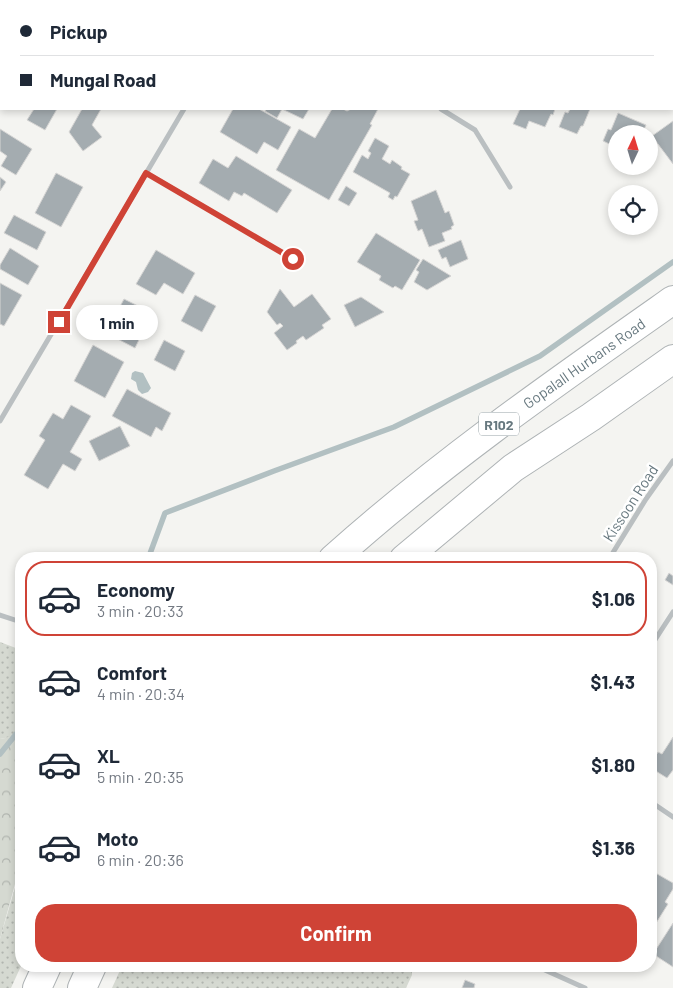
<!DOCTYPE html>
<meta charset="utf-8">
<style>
body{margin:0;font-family:Barlow,sans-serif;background:#f6f6f7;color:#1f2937;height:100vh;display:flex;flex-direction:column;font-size:19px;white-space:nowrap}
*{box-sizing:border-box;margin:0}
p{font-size:16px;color:#747a83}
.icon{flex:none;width:28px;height:28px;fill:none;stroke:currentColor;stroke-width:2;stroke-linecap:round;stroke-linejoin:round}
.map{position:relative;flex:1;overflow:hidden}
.panel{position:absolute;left:15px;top:552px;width:642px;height:420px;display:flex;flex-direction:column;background:#fff;border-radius:20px;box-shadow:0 2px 8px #0003}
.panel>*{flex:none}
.banner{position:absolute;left:0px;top:0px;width:674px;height:110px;box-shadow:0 2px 8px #0003;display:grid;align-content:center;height:110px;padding:0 20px;background:#fff}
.needle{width:32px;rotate:4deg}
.controls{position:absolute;left:608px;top:125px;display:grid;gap:10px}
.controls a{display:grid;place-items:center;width:50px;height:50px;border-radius:50%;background:#fff;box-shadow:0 2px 8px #0003;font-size:25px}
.end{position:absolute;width:22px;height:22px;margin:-11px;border:6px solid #cf4336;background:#fff;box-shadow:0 0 0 2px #fff}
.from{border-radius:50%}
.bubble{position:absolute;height:35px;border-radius:18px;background:#fff;box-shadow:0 2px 8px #0003;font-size:16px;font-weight:700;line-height:35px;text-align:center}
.banner b{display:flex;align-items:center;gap:18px;height:48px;font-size:19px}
.banner b+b{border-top:1px solid #e0e1e3}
.banner i{width:12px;height:12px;background:#1f2937}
ul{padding:9px 0 0;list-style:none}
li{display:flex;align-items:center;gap:15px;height:75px;margin:0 10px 8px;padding:0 10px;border:2px solid transparent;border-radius:20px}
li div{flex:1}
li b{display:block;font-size:19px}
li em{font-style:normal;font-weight:700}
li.selected{border-color:#cf4336}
li>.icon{width:45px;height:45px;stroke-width:1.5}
.action{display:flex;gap:10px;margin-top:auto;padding:10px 20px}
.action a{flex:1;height:58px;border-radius:20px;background:#cf4336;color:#fff;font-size:20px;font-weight:700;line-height:58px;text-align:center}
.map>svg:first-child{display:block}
.green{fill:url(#green-dots)}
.forest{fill:url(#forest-crowns)}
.water{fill:#b2c0c2}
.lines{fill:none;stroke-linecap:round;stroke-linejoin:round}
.stream{stroke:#b2c0c2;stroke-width:5.5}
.building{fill:#a4acb0;stroke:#d6d5d4}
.primary-casing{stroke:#aeb3b5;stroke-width:30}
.lane{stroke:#babfc1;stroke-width:4}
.street{stroke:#babfc1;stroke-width:5}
.primary{stroke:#fff;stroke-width:28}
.route{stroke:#cf4336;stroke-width:6}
.labels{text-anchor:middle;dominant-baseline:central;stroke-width:5;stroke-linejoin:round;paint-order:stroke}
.shield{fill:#fff;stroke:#95a0a5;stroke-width:1}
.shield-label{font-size:14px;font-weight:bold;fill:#67787f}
.street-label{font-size:15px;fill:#67787f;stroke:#fff}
</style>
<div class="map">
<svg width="673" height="988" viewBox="0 0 673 988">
<defs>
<pattern id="green-dots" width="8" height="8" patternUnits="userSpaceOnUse" patternTransform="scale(1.25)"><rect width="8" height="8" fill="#d5d9d1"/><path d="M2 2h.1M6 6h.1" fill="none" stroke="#b1b5af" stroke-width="1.8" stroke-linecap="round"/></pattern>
<pattern id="forest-crowns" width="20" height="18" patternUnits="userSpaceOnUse" patternTransform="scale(1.25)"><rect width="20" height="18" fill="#d5d9d1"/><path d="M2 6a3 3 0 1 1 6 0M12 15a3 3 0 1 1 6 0" fill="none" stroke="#b1b5af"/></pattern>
</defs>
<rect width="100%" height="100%" fill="#f4f4f1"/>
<path class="green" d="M0,642L21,650V735L0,739Z
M21,875V966L11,988H0V939L16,884Z
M122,966H412V975L406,988H112Z"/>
<path class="forest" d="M21,735V875L15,884L0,939V739Z"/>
<path class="water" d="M135,371L143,373L151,388L148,392L142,394L138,390L136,382L131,379L132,373Z"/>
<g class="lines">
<path class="stream" d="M262,1V0
M148,559L165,513L274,471L394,427L540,356L673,262
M0,754L21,728"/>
</g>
<path class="building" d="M62,0H91L92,1H62Z
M376,0H399L402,1H375Z
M468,0H494V1H469Z
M595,0H643L594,1Z
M34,109H57L45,130L27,120Z
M82,109H101L92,125L102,137L83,151L69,132Z
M233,109H259L291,127L278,150L264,142L257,154L220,132Z
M267,109H309L303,119L282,109L277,118L265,111Z
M332,109H343L347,111L351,109H378L370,124L372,125L329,200L276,170L299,129L315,138Z
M520,109H555L553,115L551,114L545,127L529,121L526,129L513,124Z
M570,109H590L583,126H581L577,134L559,127L565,112L568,113Z
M618,113L646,125L642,134H616V147L603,141L608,129L611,130Z
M673,121V164L652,136Z
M0,129L32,149L16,175L1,166L7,156L0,151Z
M375,138L389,146L382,159L390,164L392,160L402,167L401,169L410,174L397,197L395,196L393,200L388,197L390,193L353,172L362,155L368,159L371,153L368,151Z
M236,156L292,190L277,213L244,193L242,196L234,192L229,201L199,183L213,159L228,168Z
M56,173L83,187L61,227L35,213Z
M0,177L6,182L0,191Z
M346,186L357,193L349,206L338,200Z
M436,190L445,213L449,211L454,225L451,227L452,229L442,233L445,241L429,247L422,229L418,231L414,221L418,220L411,201Z
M14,215L46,232L37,250L4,233Z
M376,233L420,260L402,290L395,286L393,288L379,280L381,276L357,262Z
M461,240L468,259L450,267L446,257L442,259L438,250Z
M10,248L39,266L28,285L0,269V265Z
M156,250L195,273L183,294L164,283L156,295L136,284Z
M423,259L451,276L427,290L414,282L419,272L416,270Z
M0,283L22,295L4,326L0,324Z
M280,289L294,307L312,294L331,319L322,325L324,328L306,340L303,336L296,341L297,343L287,350L274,333L283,326L280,323L277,325L267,312Z
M195,295L216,306L202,332L181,321Z
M361,297L384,312L355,327L344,305Z
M124,299L152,313L135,348L106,333Z
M164,340L185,351L175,371L154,360Z
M93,345L124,362L105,398L74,381Z
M127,389L171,413L162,431L156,427L151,437L112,416Z
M71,405L91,416L70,452L82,459L75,471L63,464L48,489L24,475L45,440L39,436L53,413L63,419Z
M120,426L130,446L99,461L89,441Z
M669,573L673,576V585L665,580Z
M673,737V770L667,778L651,768V763L658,752L662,754Z
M652,871L673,883V889L665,902L668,904L651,931Z
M673,923V967L653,954Z
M465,980L475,984L474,988H462Z"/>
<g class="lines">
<g class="primary-casing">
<path id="primary" d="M333,559C440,463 555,383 673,300
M404,559L513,468L591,417L673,359
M37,988L47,966
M82,988L92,966"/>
</g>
<path class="lane" d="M147,173L293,259"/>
<path class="street" d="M441,109L475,130L510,187
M0,421L184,109
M609,559L646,499L673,461
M0,615L21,622
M651,646L673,612
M651,802L673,817
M536,966L585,988"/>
<use href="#primary" class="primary"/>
</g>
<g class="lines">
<path class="route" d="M59,322L146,173L293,259"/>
</g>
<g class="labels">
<rect class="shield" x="479" y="412.5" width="40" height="23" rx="4"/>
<g class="shield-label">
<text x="499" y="424">R102</text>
</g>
<g class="street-label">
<text transform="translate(584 363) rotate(-35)">Gopalall Hurbans Road</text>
<text transform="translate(630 503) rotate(-57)">Kissoon Road</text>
</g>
</g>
</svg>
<div class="controls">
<a><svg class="needle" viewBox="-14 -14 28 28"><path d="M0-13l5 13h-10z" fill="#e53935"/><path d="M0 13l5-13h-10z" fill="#747a83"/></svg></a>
<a><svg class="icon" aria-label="locate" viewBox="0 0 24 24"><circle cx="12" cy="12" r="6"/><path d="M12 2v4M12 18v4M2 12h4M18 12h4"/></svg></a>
</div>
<i class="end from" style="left:293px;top:259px"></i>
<i class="end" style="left:59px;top:322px"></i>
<div class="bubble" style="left:76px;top:305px;width:82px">1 min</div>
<div class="banner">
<b><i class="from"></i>Pickup</b>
<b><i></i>Mungal Road</b>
</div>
<section class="panel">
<ul>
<li class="selected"><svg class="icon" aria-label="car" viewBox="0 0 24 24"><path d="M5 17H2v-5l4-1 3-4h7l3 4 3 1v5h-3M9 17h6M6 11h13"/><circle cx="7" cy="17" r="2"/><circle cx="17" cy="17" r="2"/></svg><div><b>Economy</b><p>3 min · 20:33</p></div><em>$1.06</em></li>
<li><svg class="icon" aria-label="car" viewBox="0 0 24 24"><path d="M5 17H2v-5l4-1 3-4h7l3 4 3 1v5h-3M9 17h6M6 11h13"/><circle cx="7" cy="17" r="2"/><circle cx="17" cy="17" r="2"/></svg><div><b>Comfort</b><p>4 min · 20:34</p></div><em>$1.43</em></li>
<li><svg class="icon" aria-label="car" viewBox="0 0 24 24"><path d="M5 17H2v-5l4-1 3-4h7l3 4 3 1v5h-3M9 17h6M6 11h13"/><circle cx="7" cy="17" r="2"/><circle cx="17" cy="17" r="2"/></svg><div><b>XL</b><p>5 min · 20:35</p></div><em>$1.80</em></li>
<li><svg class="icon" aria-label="car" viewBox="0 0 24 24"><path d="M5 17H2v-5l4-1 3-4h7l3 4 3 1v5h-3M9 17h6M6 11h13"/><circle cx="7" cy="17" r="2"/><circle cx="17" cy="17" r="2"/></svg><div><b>Moto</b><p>6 min · 20:36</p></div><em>$1.36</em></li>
</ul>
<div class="action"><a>Confirm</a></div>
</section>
</div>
